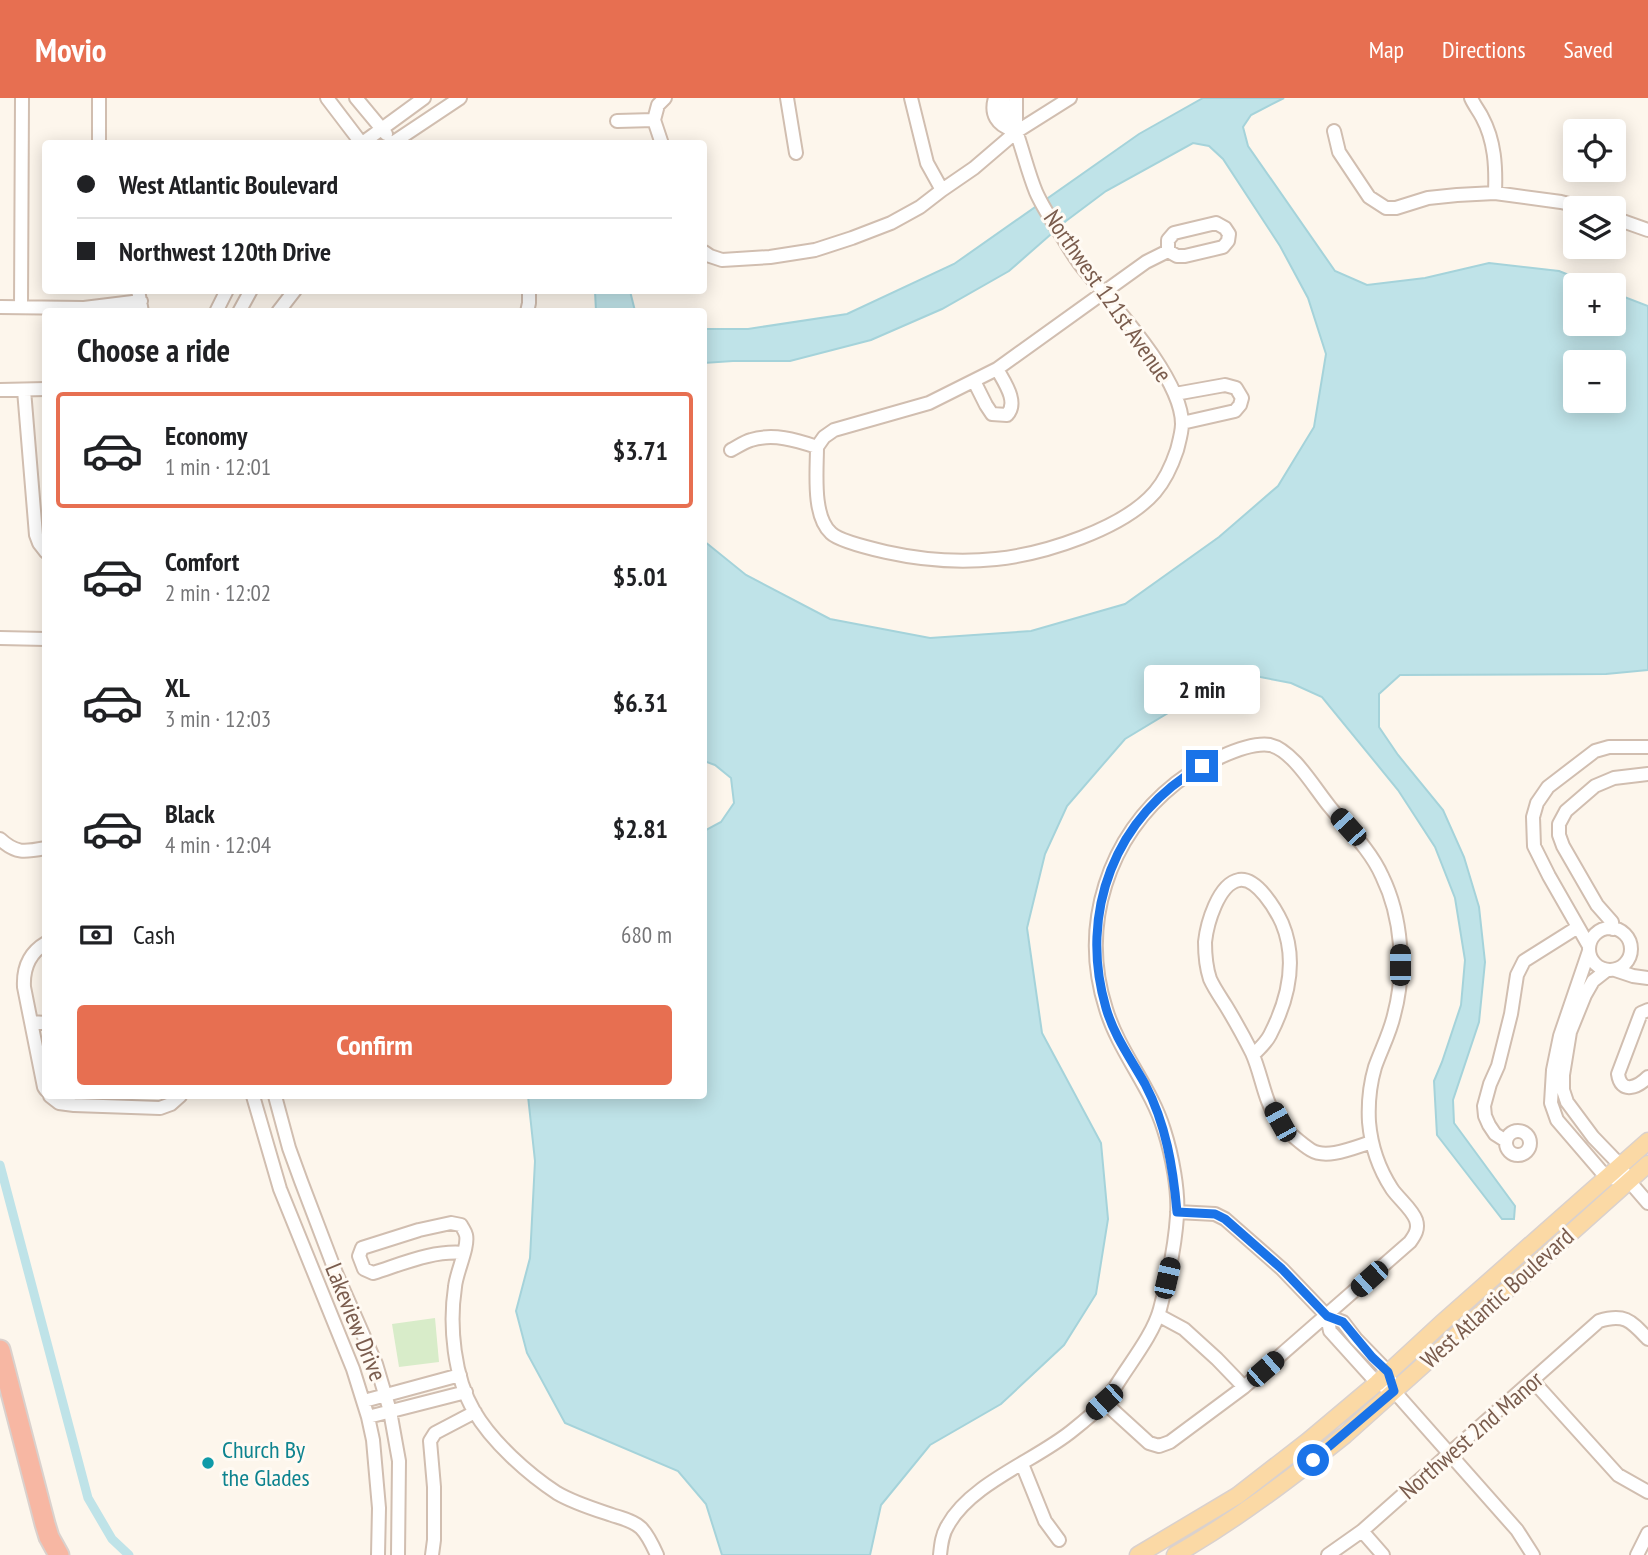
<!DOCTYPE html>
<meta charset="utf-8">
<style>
body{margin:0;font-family:"PT Sans Narrow",sans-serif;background:#f6f6f6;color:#202124;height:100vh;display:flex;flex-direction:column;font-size:26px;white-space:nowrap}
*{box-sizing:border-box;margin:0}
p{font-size:23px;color:#757577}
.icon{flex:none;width:38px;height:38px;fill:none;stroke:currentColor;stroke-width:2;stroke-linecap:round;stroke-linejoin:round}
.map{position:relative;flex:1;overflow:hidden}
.details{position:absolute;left:42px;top:210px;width:665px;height:791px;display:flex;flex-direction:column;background:#fff;border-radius:7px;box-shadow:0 4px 18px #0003}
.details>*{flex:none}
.banner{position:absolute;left:42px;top:42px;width:665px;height:154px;border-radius:7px;box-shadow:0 4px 18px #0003;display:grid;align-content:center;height:154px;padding:0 35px;background:#fff}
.tools{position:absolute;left:1563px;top:21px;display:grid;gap:14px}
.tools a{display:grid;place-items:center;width:63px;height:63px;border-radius:7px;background:#fff;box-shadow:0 4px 18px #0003;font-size:35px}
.end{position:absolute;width:32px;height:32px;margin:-16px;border:9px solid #1a73e8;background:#fff;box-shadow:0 0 0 4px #fff}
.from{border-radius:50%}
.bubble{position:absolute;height:49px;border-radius:7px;background:#fff;box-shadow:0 4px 18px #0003;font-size:23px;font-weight:600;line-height:49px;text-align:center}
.car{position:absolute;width:21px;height:42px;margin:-21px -10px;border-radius:9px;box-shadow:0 0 5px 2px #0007;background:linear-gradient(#222 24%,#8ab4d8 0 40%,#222 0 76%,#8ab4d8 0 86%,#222 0)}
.banner b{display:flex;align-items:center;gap:24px;height:66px;font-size:26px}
.banner b+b{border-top:2px solid #e0e0e0}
.banner i{width:18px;height:18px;background:#202124}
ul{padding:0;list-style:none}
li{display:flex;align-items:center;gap:21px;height:116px;margin:0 14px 10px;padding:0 21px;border:4px solid transparent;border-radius:7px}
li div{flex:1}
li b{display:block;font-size:26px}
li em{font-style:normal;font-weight:600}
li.selected{border-color:#e76f51}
li>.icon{width:63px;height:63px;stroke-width:1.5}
h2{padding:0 35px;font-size:32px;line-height:84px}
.pay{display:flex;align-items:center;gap:18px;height:77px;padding:0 35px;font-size:26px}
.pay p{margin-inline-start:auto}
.button{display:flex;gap:14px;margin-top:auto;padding:14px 35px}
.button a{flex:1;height:80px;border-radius:7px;background:#e76f51;color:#fff;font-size:28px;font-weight:600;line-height:80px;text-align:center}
header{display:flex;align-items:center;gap:42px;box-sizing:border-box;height:98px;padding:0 35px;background:#e76f51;color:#fff}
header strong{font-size:33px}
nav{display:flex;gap:38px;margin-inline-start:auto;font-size:24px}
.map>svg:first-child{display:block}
.green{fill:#d8ecc9}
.water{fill:#bfe3e8;stroke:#a5d3da;stroke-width:2;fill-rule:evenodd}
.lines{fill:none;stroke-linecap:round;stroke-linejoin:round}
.canal{stroke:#bfe3e8;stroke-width:9}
.minor-casing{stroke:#d1beb0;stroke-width:16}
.major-casing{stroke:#dad1cd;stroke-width:19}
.highway-casing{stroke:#dad1cd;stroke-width:23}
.minor{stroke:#fff;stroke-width:12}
.major{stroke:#fbd9a5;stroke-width:16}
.highway{stroke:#f7b7a3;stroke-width:19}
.route{stroke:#1a73e8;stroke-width:9}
.culture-dot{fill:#0f9aa8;stroke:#fffaf3;stroke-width:2.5}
.labels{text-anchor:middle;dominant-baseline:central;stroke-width:6;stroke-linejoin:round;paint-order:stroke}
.street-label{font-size:24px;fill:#7a5c4d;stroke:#fffaf3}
.culture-label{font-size:24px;fill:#0d838f;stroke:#fffaf3;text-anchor:start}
</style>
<header>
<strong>Movio</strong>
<nav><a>Map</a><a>Directions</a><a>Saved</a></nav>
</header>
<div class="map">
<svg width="1648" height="1457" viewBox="0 0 1648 1457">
<rect width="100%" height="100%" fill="#fdf6ec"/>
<path class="green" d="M435,1220L439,1264L399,1269L392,1226Z"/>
<path class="water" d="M1203,0H1284L1251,17L1243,29L1248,48L1335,173L1367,187L1425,180L1489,165L1559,173L1594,187H1575V226H1614V195L1648,208V572L1606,576L1400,577L1379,596V629L1398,657L1443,712L1464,759L1479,809L1485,864L1479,924L1453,1002L1454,1025L1515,1108L1514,1121H1502L1437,1037L1434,983L1442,964L1461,907L1465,862L1455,800L1435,749L1398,692L1322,599L1291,585L1255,578L1203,594L1125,641L1067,708L1045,756L1027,830L1042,935L1101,1045L1108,1121L1096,1196L1064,1247L1001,1306L930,1347L881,1407L870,1457H722L706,1406L678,1373L565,1325L527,1255L516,1213L530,1160L535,1063L528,998H704V733L721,724L734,705L731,680L715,667L704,663V443L746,477L830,521L930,540L1031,533L1125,506L1219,439L1278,388L1314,329L1326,256L1308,200L1280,148L1223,61L1209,48L1193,45L1106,93L1066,123L1009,173L942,211L871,242L790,263H733L704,265V231H748L847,216L954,166L1139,36ZM1575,264H1614V303H1575Z
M595,193H630L635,213H596Z"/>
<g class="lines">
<path class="canal" d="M0,1067L88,1400L112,1441L129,1457"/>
<g class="minor-casing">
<path id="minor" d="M99,0V46
M327,0L362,46
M356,0L386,36
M787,0L796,55
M911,0L927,65L942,92
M995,0C990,16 997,27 1013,32
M1471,0C1474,7 1479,13 1482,19C1495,43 1496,69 1495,95
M654,22L658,7L665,0
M654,22L662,46
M617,23L654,22
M1016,33V0
M1334,33L1339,54L1369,99L1386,110H1396L1428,100L1457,97L1495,95L1561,104L1586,110
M361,46L424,0
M391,46L460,0
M1614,120L1648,132
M704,154L710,158L722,162L770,159L815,152L852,140L891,125L920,109L942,92L974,70L1016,34L1070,0
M138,192L142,214
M0,209L84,210L141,203
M21,209L22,0
M216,214L227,192
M239,214L251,192
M278,214L295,192
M527,214L529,205V192
M974,283L986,307L992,316L1007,317C1019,304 1004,284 997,271
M0,292L46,291
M24,292L36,437L39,445L46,454
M1175,296L1225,287L1236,290L1242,300L1240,307L1235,313L1182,325
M817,349C817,373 812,418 831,435C839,443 873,451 886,454C922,462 959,465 996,461C1044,456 1123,431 1155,394C1166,381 1172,367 1177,352C1179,344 1182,334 1182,326C1182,281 1115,209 1087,175C1078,165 1070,152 1063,140C1054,126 1043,110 1036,94C1029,77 1024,57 1018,39C1013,24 1003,18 1004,0
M731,352C737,349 744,344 751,342C773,335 796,342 817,349L824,339L834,332L929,305L997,271L1146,164L1168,153V142L1174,135L1216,125L1225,130L1229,136L1228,143L1223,149L1185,158H1177L1168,153
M0,540L46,541
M0,741C16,756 25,754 46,750
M1589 851a21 21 0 1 1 42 0a21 21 0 1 1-42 0Z
M1613,831L1612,824L1597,807L1563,748L1559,737V726L1566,713L1595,688L1614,680L1648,676
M46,845C29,855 23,870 24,889L44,989L46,992
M1589,848L1549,778L1534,748L1533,719L1537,705L1548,689L1595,653L1609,649H1648
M1589,853L1560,938L1553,972L1551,1005L1557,1022L1606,1079L1629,1083
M1607,872L1593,883L1585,897L1570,934L1563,977V992L1567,1004L1593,1039L1620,1067L1629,1083L1648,1105
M1615,872L1633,878L1648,880
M1648,912L1641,915L1618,976C1621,997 1638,989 1648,979
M31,924L46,925
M1253,957C1259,951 1266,945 1270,937C1288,902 1298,863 1282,825C1276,812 1257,779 1239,782C1218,786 1207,826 1205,844C1205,856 1206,869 1210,881C1214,890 1221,900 1226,908C1235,923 1244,939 1252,955C1262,977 1264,1004 1279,1024C1285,1032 1303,1047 1311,1052C1327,1062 1355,1049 1372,1044
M50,998L59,1005L74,1007L160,1010L171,1006L180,998
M253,998L280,1091L353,1271L368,1319L373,1342L379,1410L378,1457
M275,998L289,1050L301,1083L336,1175L376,1266L390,1313L399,1363L398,1457
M1506 1045a12 12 0 1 1 24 0a12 12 0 1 1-24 0Z
M1506,1043L1495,1036L1489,1027L1485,1018L1484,1008L1490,986L1498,968L1511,916L1517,877L1524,863L1578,829
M1177,1114L1215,1116L1225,1121L1282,1171L1327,1218L1343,1224L1356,1241L1388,1274L1394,1293L1517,1432L1533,1457
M464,1155C433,1152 402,1166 373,1175L364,1171L359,1158L362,1150L419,1132L451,1125L461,1127C463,1131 465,1133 466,1137C469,1149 456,1175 455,1189C449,1228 454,1279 474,1313C492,1344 528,1376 557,1395C574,1405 594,1411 612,1417C621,1420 634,1423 641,1430C648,1437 653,1448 657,1457
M1158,1217L1184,1231L1217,1261L1244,1289
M1327,1218L1330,1233L1377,1285L1385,1289
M1533,1283L1618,1377L1648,1394
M364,1303L460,1277
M368,1319L466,1294
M1022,1366L1045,1423L1059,1442
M1362,1433L1383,1457
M432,1457L434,1442V1389L430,1343L435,1335L475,1314
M940,1457C941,1447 942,1436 948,1427C971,1385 1037,1362 1073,1332C1083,1324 1094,1315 1103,1306C1110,1298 1115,1289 1121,1280C1134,1260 1154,1234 1160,1211C1168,1181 1175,1149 1177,1118C1179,1093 1172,1057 1164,1032C1151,989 1119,954 1106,911C1079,827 1108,739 1176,685C1195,670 1245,643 1270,647C1293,652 1315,691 1330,709C1348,731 1370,751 1382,778C1402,819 1406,873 1394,917C1390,935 1381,952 1375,969C1370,986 1368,1006 1369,1024C1371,1047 1379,1071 1392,1091C1399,1101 1412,1111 1416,1122C1419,1131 1415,1137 1410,1144L1244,1289L1170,1344L1159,1348L1149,1345L1104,1304
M1328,1457L1362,1433L1599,1223C1625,1215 1631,1223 1648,1241
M1637,1457L1648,1435"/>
</g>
<g class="major-casing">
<path id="major" d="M1138,1457L1237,1398L1308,1343L1377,1285L1442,1225L1648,1043
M1175,1457C1236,1422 1290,1381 1345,1337L1648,1066"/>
</g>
<g class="highway-casing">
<path id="highway" d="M0,1252L45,1426L49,1439L59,1457"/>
</g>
<use href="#minor" class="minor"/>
<use href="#major" class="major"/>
<use href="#highway" class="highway"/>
</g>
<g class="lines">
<path class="route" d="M1202,668C1115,717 1078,815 1106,910C1114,938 1131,961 1145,986C1166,1026 1173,1069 1177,1114L1215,1116L1225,1121L1282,1171L1327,1218L1343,1224L1372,1259L1388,1274L1394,1293L1313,1362"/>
</g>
<circle class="culture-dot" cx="208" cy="1365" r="7"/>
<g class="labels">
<g class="street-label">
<text transform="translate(1108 198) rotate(55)">Northwest 121st Avenue</text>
<text transform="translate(1497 1200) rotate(-42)">West Atlantic Boulevard</text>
<text transform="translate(356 1224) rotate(68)">Lakeview Drive</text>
<text transform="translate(1471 1337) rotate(-41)">Northwest 2nd Manor</text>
</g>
<g class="culture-label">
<text x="222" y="1351">Church By<tspan x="222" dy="28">the Glades</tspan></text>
</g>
</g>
</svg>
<div class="tools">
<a><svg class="icon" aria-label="locate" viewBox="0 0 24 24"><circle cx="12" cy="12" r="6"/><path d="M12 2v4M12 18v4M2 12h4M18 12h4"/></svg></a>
<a><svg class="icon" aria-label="layers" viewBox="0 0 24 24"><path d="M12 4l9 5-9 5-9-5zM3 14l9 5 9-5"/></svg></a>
<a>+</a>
<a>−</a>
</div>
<i class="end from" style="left:1313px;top:1362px"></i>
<i class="end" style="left:1202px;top:668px"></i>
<div class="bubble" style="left:1144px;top:567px;width:116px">2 min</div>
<i class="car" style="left:1348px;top:729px;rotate:318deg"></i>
<i class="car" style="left:1400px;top:867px;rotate:0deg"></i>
<i class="car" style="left:1280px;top:1024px;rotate:331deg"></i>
<i class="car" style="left:1167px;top:1180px;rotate:13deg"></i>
<i class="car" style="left:1369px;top:1181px;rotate:228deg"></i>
<i class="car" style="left:1265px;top:1271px;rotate:49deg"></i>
<i class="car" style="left:1104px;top:1304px;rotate:228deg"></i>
<div class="banner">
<b><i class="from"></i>West Atlantic Boulevard</b>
<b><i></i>Northwest 120th Drive</b>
</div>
<section class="details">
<h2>Choose a ride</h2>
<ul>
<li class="selected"><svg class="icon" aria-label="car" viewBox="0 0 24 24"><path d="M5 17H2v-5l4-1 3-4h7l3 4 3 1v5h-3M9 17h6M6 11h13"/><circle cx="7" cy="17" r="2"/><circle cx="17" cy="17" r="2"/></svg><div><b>Economy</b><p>1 min · 12:01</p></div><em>$3.71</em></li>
<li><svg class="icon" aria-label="car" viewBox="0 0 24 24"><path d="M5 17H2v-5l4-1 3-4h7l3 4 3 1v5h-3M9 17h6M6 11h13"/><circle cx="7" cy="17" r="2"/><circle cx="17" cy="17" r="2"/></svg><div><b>Comfort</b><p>2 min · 12:02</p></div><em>$5.01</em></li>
<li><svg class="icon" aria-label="car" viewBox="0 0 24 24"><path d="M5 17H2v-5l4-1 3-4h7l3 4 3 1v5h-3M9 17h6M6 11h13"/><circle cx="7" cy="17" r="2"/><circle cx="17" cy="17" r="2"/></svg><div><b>XL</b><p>3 min · 12:03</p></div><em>$6.31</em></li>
<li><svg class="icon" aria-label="car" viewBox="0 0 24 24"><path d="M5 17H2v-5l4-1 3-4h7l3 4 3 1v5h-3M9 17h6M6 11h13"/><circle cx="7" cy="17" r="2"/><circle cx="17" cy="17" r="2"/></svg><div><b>Black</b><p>4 min · 12:04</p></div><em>$2.81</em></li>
</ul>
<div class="pay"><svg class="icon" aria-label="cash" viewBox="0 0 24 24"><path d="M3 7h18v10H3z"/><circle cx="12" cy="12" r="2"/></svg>Cash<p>680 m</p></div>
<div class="button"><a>Confirm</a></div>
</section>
</div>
